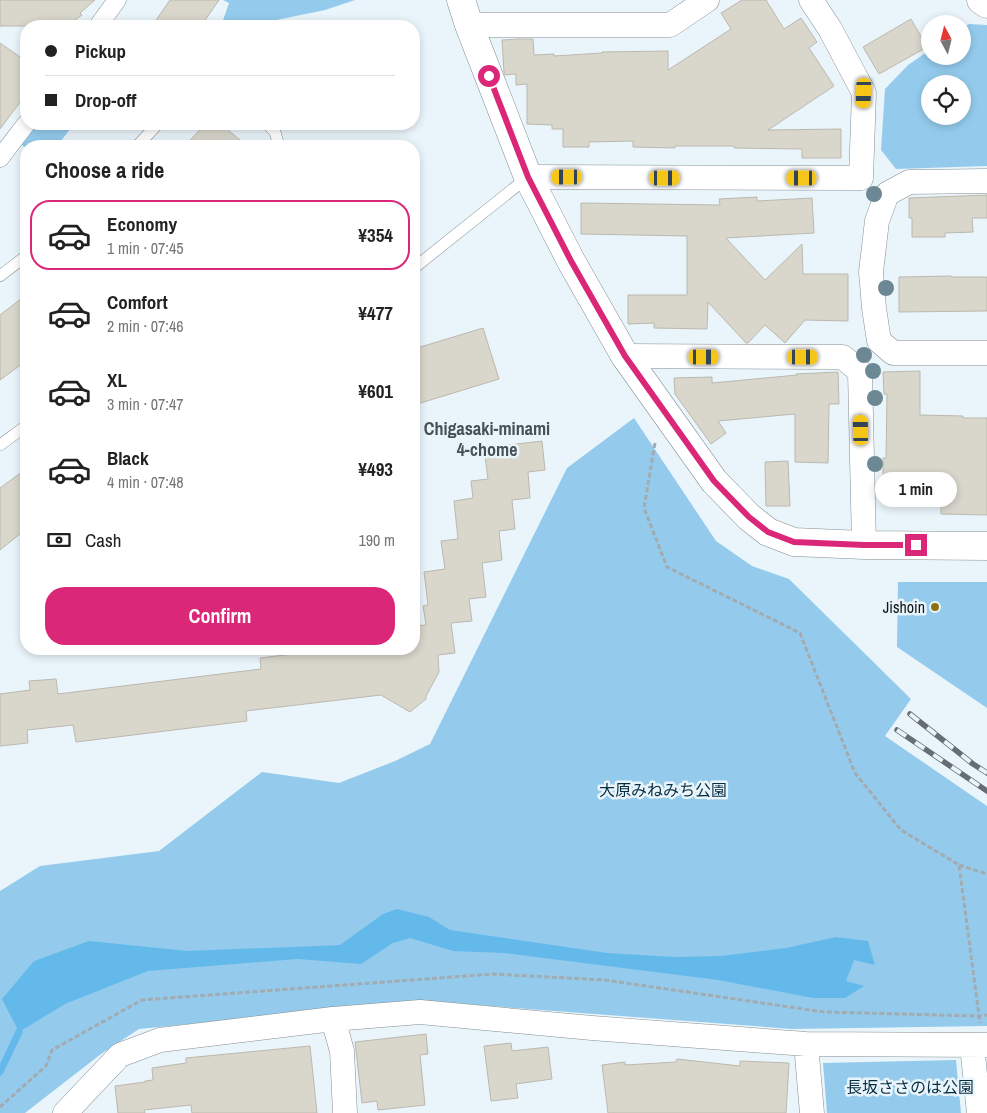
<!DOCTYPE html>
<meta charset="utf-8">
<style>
body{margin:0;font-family:"Archivo Narrow","Noto Sans JP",sans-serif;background:#f2f2f2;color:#222;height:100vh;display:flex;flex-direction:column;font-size:19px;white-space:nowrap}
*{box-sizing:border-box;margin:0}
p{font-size:16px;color:#767676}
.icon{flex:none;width:28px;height:28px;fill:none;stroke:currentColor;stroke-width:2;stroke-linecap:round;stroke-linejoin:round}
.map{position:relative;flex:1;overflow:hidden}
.drawer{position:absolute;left:20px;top:140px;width:400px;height:515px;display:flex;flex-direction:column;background:#fff;border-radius:20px;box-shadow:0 2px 8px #0003}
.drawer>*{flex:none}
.top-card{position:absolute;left:20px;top:20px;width:400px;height:110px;border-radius:20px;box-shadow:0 2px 8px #0003;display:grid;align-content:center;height:110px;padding:0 25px;background:#fff}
.needle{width:32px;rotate:353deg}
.buttons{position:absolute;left:921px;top:15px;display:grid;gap:10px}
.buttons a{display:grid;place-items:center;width:50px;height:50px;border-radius:50%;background:#fff;box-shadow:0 2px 8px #0003;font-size:25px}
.end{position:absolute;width:22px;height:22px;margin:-11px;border:6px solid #db2777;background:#fff;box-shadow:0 0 0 2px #fff}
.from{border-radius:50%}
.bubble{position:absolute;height:35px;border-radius:18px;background:#fff;box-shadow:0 2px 8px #0003;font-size:16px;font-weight:700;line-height:35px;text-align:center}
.car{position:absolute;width:15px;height:30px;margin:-15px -8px;border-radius:6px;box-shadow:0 0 4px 1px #0007;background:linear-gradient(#f5c518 24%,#345 0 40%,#f5c518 0 76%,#345 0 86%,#f5c518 0)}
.top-card b{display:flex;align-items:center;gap:18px;height:48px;font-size:19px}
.top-card b+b{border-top:1px solid #e0e0e0}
.top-card i{width:12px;height:12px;background:#222}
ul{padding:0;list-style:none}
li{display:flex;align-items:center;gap:15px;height:70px;margin:0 10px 8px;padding:0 15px;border:2px solid transparent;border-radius:20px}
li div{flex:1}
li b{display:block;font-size:19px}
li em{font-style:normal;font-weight:700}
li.active{border-color:#db2777}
li>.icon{width:45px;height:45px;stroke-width:1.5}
h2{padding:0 25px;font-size:22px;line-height:60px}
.pay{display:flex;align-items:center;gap:12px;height:55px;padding:0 25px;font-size:19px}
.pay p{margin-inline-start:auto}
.primary-button{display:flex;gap:10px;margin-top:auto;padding:10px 25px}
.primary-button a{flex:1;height:58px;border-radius:20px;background:#db2777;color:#fff;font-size:20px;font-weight:700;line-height:58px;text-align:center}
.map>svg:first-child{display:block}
.green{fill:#94cbed;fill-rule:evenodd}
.water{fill:#64b9eb}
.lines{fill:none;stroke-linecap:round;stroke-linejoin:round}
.stream{stroke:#64b9eb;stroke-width:7}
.building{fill:#d9d6cc;stroke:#bbb8ae}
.service-casing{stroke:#858e94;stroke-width:12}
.pedestrian-casing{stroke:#858e94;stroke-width:19}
.minor-casing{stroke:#858e94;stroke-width:25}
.tertiary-casing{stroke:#858e94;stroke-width:29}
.path{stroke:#a2abb0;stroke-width:3;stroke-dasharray:5 2.5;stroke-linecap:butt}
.service{stroke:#fff;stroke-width:11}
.pedestrian{stroke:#fff;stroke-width:18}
.minor{stroke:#fff;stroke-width:24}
.tertiary{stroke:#fff;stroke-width:28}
.rail-casing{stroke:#676e72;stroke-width:5.5}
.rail{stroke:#eaf5fb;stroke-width:4;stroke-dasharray:11;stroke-linecap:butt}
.tree{fill:#6d8895}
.route{stroke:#db2777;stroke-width:6}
.poi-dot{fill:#8c6f11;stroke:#eaf5fb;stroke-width:2}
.labels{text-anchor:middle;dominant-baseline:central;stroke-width:5;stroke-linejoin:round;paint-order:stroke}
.poi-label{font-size:16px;fill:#121618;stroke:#eaf5fb;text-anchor:end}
.park-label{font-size:16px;fill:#062e42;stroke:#eaf5fb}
.neighbourhood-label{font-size:18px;font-weight:bold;fill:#475055;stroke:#eaf5fb}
</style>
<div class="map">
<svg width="987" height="1113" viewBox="0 0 987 1113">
<rect width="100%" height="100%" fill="#eaf5fb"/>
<path class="green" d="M223,0H355L325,10L262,23L260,26H221L229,3Z
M969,24L987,25V166L896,169L881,150L885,89L908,65L930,50V56H962L963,28ZM930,84H962V116H930Z
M29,124H74L57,146H26V148L16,141Z
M634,418L716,541L752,566L789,579L911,699L885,736L987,806V1026L792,1029L424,1001L139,1029L101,1054L25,1113H0V891L40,866L159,851L262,772L339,783L395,761L430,744L567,468Z
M898,582H987V708L897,647Z
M956,1060L961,1113H827L823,1063Z"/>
<path class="water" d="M397,909L429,917L450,930L607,953L674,957L721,956L786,948L836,937L868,941L875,965L854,960L846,981L864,986L845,998H813L718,980L505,953L453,951L410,938L393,943L361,964L298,959L148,971L65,1004L19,1032L2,999L34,961L89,941L188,951L340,945L383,914Z"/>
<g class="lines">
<path class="stream" d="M0,1072L19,1032"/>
</g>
<path class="building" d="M0,0H95L80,13L82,15L67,26H0Z
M170,0H219L201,26H152Z
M742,0H766L784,29L801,18L817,42L809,48L834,86L768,130L841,129V158H802V149L734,148V146H675V148L633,147V141L589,142V147H563V129H552V125L527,124V84L516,85V74L505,75L504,72L502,40L519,39H533L534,55L554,54V56L602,53V52L668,51V70L731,29L721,13Z
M911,19L927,47L879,74L863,47Z
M0,43L26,61V94L0,129Z
M205,124H221L247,146H185Z
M987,195V218H972L973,232L945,233V237H912V218H909V198Z
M757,197V201L812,198L814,233L726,238L765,280L802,244L803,274H848V321L805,320L785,343L765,325L748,343H746L708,302L707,329L654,328V323L628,324V295H687V236L581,234V203L720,205L719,199Z
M951,276V277H987V311L899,312V277Z
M26,295V361L0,380V315Z
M483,328L499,379L414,405V349Z
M920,371V415L963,416V418H987V515L941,514V485L891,486V476L883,475V458H886L887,394H884L883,372Z
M838,372L839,404H829L828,463L795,462V414L718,421L726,433L711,444L675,394L674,378L712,377V383L797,375L796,374Z
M542,441L545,470L528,472L530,498L512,500L515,529L499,531L502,560L482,563L486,597L469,599L472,621L451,623L455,653L438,655L439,672L426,696V699L410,712L381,695L246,711L247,721L76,742L73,725L27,730L28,743L0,746V694L30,690L29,681L56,679L58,694L261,669L260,658L335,649H414V626L426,625L423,606L428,605L424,572L445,569L441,541L458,539L454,501L473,498L471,481L488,479L484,448Z
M788,461L790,506H766L765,462Z
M26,469V529L0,550V488Z
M426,1034L428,1054L420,1055L425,1105L378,1110L377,1101L362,1103L355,1042Z
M511,1043L512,1051L548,1047L552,1079L516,1084L518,1098L491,1101L484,1046Z
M310,1046L317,1113H192L191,1105L144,1110L145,1113H118L115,1086L145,1082V1081L153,1080L152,1068L186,1063V1058Z
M677,1059L740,1066V1061L789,1063L786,1113H608L602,1065L625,1062V1065L676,1062Z"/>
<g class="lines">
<g class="service-casing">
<path id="service" d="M267,124L275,132L279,146
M137,146L158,124
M414,268L528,177
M0,276L26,256
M0,445L26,426"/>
</g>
<g class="pedestrian-casing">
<path id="pedestrian" d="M98,26L117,0
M0,158L26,124"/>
</g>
<g class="minor-casing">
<path id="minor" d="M469,25H670L707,0
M528,177L861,178L864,93L830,29L811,0
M987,181L909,182L887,194L877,221L871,272L874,308L879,341L893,353H987
M625,356L843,357L860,372L864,545
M333,1019L342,1051L345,1113
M806,1044L812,1113
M972,1045L979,1113
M65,1113L120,1055L160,1040L333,1019L420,1012L592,1028L806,1044L987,1045"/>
</g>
<g class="tertiary-casing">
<path id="tertiary" d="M461,0L469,25L528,177L571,261L625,356L714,481L749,517L768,532L794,542L864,545L987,546
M981,0L987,4"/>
</g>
<path class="path" d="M655,443L644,508L667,567L800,633L855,773L901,830L959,865L980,1023
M959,865L987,874
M0,1107L46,1066L52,1050L142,1000L493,974L605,980L824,1012L978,1016L987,1015"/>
<use href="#service" class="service"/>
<use href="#pedestrian" class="pedestrian"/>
<use href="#minor" class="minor"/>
<use href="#tertiary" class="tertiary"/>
<g class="rail-casing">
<path id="rail" d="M910,714L973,764L987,773
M897,730L987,791"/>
</g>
<use href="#rail" class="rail"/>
</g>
<g class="tree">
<circle cx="874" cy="194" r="8"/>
<circle cx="886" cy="288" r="8"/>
<circle cx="864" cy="355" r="8"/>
<circle cx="873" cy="371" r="8"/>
<circle cx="875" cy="398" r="8"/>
<circle cx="875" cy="464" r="8"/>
</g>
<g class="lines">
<path class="route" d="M489,76L528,177L571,261L625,356L714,481L749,517L768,532L794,542L864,545H916"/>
</g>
<circle class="poi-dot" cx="935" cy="607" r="5"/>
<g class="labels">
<g class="poi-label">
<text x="925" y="607">Jishoin</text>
</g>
<g class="park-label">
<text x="663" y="790">大原みねみち公園</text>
<text x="910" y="1087">長坂ささのは公園</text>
</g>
<g class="neighbourhood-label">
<text x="487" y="428">Chigasaki-minami<tspan x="487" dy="21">4-chome</tspan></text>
</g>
</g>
</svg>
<div class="buttons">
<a><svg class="needle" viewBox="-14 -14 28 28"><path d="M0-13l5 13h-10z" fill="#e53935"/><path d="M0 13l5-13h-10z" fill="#767676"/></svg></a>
<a><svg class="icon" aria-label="locate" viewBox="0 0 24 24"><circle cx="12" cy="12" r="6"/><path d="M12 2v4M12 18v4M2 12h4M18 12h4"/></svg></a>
</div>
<i class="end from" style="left:489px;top:76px"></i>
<i class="end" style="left:916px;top:545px"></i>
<div class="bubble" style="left:875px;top:472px;width:82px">1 min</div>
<i class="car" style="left:864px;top:93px;rotate:182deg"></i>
<i class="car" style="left:567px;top:177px;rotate:270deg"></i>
<i class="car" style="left:665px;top:178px;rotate:90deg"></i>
<i class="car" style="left:802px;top:178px;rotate:270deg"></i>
<i class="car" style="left:704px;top:357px;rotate:90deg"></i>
<i class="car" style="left:803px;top:357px;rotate:90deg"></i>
<i class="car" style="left:861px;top:430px;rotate:359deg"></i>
<div class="top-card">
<b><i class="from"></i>Pickup</b>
<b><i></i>Drop-off</b>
</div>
<section class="drawer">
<h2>Choose a ride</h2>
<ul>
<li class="active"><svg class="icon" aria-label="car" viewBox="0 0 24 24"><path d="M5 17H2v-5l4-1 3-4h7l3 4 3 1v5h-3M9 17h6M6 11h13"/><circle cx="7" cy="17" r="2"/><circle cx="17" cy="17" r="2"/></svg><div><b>Economy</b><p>1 min · 07:45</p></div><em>¥354</em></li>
<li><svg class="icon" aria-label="car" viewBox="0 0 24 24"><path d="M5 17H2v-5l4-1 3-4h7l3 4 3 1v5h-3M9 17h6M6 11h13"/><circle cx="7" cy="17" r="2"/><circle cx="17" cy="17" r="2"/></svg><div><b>Comfort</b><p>2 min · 07:46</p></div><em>¥477</em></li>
<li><svg class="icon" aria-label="car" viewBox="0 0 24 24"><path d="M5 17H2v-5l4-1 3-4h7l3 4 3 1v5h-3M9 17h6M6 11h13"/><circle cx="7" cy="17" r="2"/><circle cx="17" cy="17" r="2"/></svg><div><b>XL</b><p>3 min · 07:47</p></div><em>¥601</em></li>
<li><svg class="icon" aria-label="car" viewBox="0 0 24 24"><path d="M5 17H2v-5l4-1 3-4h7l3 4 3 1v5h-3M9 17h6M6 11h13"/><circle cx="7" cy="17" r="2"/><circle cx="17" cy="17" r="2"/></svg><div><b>Black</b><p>4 min · 07:48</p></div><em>¥493</em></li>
</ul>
<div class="pay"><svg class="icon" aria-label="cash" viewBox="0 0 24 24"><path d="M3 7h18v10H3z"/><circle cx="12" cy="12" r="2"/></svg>Cash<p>190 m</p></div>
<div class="primary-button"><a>Confirm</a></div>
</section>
</div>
